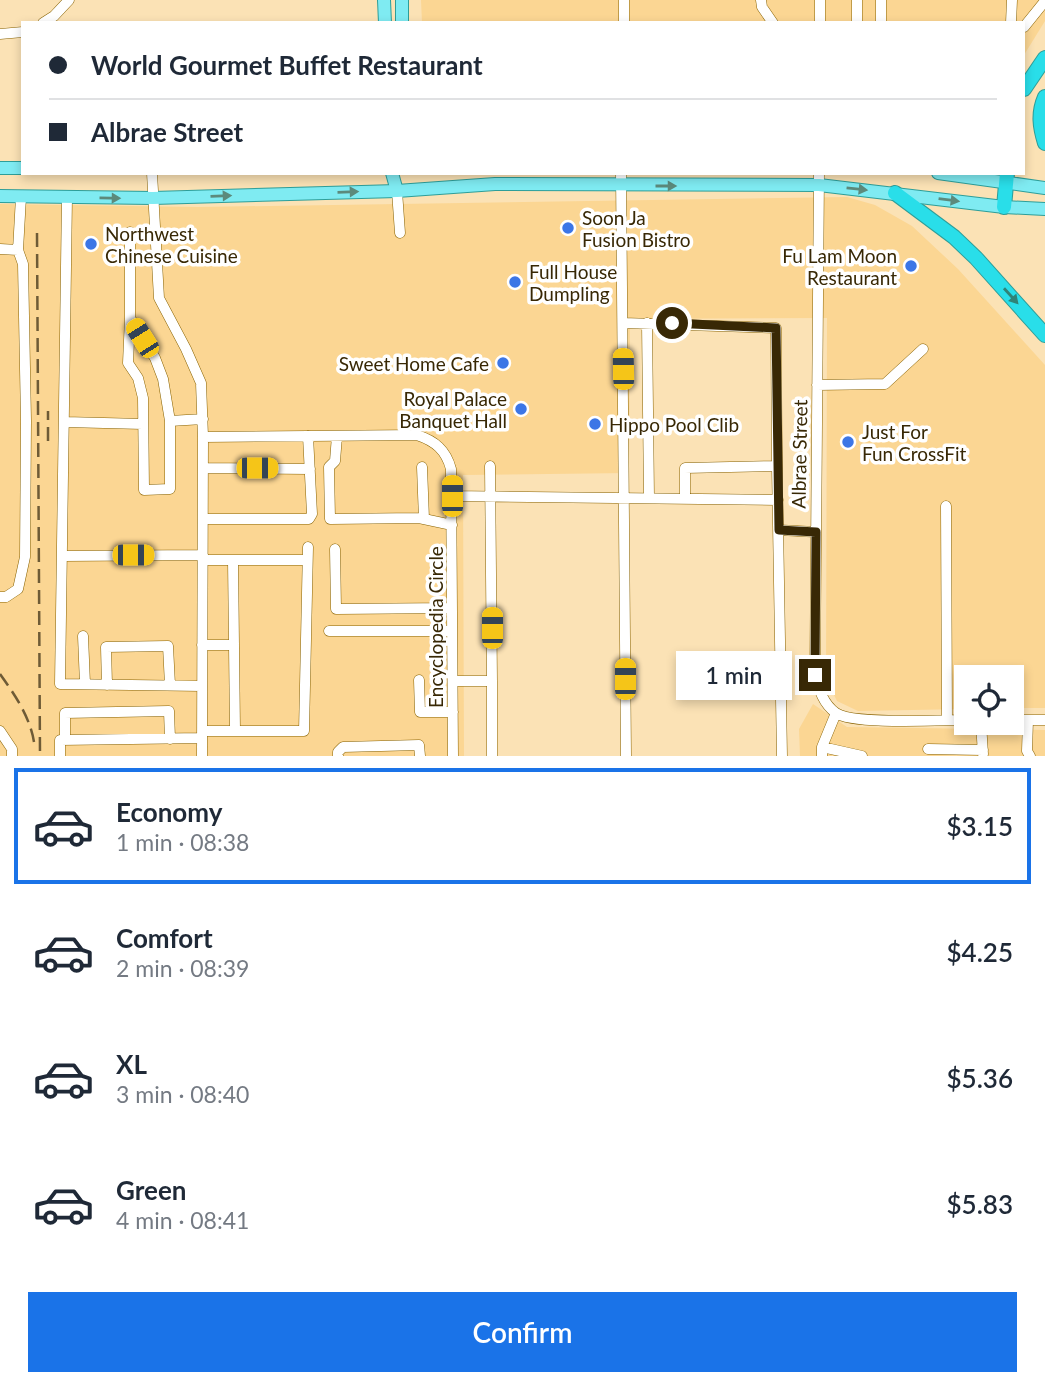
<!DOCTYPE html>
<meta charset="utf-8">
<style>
body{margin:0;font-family:Lato,sans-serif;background:#f2f2f3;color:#1f2937;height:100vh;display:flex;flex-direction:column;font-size:26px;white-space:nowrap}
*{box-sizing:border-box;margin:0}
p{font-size:23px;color:#747a83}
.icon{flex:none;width:38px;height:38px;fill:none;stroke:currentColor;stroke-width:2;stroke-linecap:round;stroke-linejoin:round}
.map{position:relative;height:756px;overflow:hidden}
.details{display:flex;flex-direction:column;background:#fff;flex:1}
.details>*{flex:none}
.banner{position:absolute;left:21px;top:21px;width:1004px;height:154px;border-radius:0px;box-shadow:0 4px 10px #0003;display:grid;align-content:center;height:154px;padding:0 28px;background:#fff}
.controls{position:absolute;left:954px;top:665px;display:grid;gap:14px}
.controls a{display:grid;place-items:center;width:70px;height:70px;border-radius:0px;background:#fff;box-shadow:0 4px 10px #0003;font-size:35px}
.end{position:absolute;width:32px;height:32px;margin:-16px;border:9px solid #382805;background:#fff;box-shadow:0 0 0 4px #fff}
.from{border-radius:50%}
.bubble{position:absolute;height:49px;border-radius:0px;background:#fff;box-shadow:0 4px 10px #0003;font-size:23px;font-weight:600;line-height:49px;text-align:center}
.car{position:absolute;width:21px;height:42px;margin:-21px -10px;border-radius:9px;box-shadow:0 0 5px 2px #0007;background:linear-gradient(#f5c518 24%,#345 0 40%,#f5c518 0 76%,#345 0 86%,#f5c518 0)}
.banner b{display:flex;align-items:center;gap:24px;height:66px;font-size:26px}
.banner b+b{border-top:2px solid #e0e1e3}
.banner i{width:18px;height:18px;background:#1f2937}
ul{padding:12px 0 0;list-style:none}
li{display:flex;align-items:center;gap:21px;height:116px;margin:0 14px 10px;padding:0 14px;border:4px solid transparent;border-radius:0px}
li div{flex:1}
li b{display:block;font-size:26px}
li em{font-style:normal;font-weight:600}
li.active{border-color:#1a73e8}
li>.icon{width:63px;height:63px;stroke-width:1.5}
.button{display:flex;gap:14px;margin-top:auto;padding:14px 28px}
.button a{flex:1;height:80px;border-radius:0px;background:#1a73e8;color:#fff;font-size:28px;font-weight:600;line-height:80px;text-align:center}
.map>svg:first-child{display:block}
.built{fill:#fbd693}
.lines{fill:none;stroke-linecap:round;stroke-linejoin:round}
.minor-casing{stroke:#886201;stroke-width:11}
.major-casing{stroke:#2e9e99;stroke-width:14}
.highway-casing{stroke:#2e9e99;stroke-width:16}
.minor{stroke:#fff;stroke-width:10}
.major{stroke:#7febf2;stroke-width:12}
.highway{stroke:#29dee9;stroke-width:14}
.rail{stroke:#6e5b36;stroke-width:2.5;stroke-dasharray:14 7;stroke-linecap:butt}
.oneway{fill:#5c8a7c}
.oneway2{fill:#308377}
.route{stroke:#382805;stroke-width:9}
.poi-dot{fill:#3c76e6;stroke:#fff;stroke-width:2.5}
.labels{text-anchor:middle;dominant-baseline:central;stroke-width:7;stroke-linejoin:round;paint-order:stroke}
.poi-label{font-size:19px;fill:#382805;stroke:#fff;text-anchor:start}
.street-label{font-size:19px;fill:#382805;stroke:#fff}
</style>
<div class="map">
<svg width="1045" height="756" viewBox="0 0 1045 756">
<rect width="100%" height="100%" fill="#fbe2b5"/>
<path class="built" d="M421,0H1045V21L1024,55V23H422Z
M847,197L875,205L912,226L958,269L1045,365V708H1012V677H966V709L858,711L837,701L826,679L827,318L630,319L629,473L463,475L464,756H0V204L198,207Z
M813,704L847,727L1045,730V756H800L799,729Z"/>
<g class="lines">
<g class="minor-casing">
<path id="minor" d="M761,0L762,7L773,23
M43,23L54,16L69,0
M624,23V0
M820,23V0
M857,23V0
M881,23V0
M1011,23L1012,0
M1024,27L1045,1
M0,34L23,32
M152,173L159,298L186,349L201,383L203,437
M621,173L626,756
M819,173L815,675C819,689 823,704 836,713C852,725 942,720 966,720
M397,191L400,233
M67,197L60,684L202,686
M130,232V318L155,358L163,379L170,421L203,419
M0,249L18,250
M130,318L128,363L138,378L143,398L144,490L170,489V421
M623,323L776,328L777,466
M647,323L649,498
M817,385L885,384L923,349
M65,422L143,424
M337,436L335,461L329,467L330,519L419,518L452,525
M490,466L492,681
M422,467L424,519
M203,468L310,469
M452,496L778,500
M685,499V468L777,466L782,756
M946,506L947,720
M203,519H309L312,514L308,436
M779,530L816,532
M335,549L336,609L452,608
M63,556L203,555
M203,560H307
M233,560L235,731
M0,597H6L18,589L25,557L26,421L23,264L18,250L21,197
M329,631H452
M83,636L85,684
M202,645H234
M419,680L420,712H453
M453,681H492V756
M107,685L106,647L168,646L170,685
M1012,720H1045
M1028,720L1027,751L1030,756
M981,723L983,754
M0,731L12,749V756
M202,731H304L308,547
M65,740V713L169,711L170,739
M822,747L862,756
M928,749L983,750
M60,756V740L202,738
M202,756L203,437L417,435C435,441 446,450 451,469L453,756
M338,756V752L343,747L419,745L420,756
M822,756V747L836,713"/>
</g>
<g class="major-casing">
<path id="major" d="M384,0L385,23
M402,23V0
M0,168H23
M392,173L397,191
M938,173L1045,188
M0,196L153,198L397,191L495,184L819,185L1004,207L1045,209"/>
</g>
<g class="highway-casing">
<path id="highway" d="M1024,89L1045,58
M1045,97C1038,113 1040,127 1045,143
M895,193L954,237L976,258L1045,335
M1004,207L1007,173"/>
</g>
<use href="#minor" class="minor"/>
<use href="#major" class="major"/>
<use href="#highway" class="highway"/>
<path class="rail" d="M37,233L40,756
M48,441V411
M0,674C15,695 30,717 34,742"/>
</g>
<defs><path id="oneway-solid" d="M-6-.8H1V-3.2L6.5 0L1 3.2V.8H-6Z" transform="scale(1.75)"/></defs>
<g class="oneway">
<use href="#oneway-solid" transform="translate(666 186)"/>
<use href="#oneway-solid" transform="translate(857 189) rotate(6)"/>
<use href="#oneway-solid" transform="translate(348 192) rotate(-2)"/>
<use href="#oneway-solid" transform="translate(221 196) rotate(-2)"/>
<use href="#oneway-solid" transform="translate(110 198) rotate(1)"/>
<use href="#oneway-solid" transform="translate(949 200) rotate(7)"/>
</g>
<use class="oneway2" href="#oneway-solid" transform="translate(1011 296) rotate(48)"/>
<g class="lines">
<path class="route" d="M672,323L776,328L779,530L816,532L815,675"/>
</g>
<g class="poi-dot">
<circle cx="568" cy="228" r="7"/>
<circle cx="91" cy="244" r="7"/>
<circle cx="911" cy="266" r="7"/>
<circle cx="515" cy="282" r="7"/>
<circle cx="503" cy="363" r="7"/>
<circle cx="521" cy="409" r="7"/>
<circle cx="595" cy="424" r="7"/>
<circle cx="848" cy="442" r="7"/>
</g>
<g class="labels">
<g class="poi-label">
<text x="582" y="217">Soon Ja<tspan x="582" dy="22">Fusion Bistro</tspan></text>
<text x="105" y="233">Northwest<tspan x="105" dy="22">Chinese Cuisine</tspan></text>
<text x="897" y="255" text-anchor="end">Fu Lam Moon<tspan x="897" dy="22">Restaurant</tspan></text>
<text x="529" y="271">Full House<tspan x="529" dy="22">Dumpling</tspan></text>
<text x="489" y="363" text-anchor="end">Sweet Home Cafe</text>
<text x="507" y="398" text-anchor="end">Royal Palace<tspan x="507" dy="22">Banquet Hall</tspan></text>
<text x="609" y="424">Hippo Pool Clib</text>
<text x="862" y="431">Just For<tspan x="862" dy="22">Fun CrossFit</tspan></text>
</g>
<g class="street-label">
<text transform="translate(799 454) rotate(-89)">Albrae Street</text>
<text transform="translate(435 627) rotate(-90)">Encyclopedia Circle</text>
</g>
</g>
</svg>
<div class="controls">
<a><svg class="icon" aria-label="locate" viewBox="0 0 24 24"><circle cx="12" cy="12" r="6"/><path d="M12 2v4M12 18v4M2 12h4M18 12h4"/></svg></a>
</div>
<i class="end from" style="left:672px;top:323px"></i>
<i class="end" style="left:815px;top:675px"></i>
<div class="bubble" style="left:676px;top:651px;width:116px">1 min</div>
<i class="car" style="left:142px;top:338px;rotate:328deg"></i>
<i class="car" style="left:623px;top:369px;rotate:359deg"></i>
<i class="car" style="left:257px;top:468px;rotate:90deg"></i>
<i class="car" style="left:452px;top:496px;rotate:0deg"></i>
<i class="car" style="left:133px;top:555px;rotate:90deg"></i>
<i class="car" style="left:492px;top:628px;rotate:0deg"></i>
<i class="car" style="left:625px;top:679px;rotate:0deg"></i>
<div class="banner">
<b><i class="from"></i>World Gourmet Buffet Restaurant</b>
<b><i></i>Albrae Street</b>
</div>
</div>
<section class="details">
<ul>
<li class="active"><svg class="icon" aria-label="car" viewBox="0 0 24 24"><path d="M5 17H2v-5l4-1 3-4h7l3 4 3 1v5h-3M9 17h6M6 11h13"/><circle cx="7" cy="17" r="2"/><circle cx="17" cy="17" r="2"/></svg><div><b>Economy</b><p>1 min · 08:38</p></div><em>$3.15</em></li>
<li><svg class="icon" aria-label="car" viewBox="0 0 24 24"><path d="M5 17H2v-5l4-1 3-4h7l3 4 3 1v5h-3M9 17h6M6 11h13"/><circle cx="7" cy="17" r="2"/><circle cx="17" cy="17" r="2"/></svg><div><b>Comfort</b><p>2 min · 08:39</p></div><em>$4.25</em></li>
<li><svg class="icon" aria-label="car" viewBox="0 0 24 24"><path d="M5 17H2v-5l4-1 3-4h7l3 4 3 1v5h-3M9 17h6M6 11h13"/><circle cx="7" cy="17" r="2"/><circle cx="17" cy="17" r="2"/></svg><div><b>XL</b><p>3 min · 08:40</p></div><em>$5.36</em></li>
<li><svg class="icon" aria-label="car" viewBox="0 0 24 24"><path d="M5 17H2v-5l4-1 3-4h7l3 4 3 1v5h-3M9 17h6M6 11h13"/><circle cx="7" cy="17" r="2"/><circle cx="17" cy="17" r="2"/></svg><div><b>Green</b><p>4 min · 08:41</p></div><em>$5.83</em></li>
</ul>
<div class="button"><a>Confirm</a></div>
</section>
